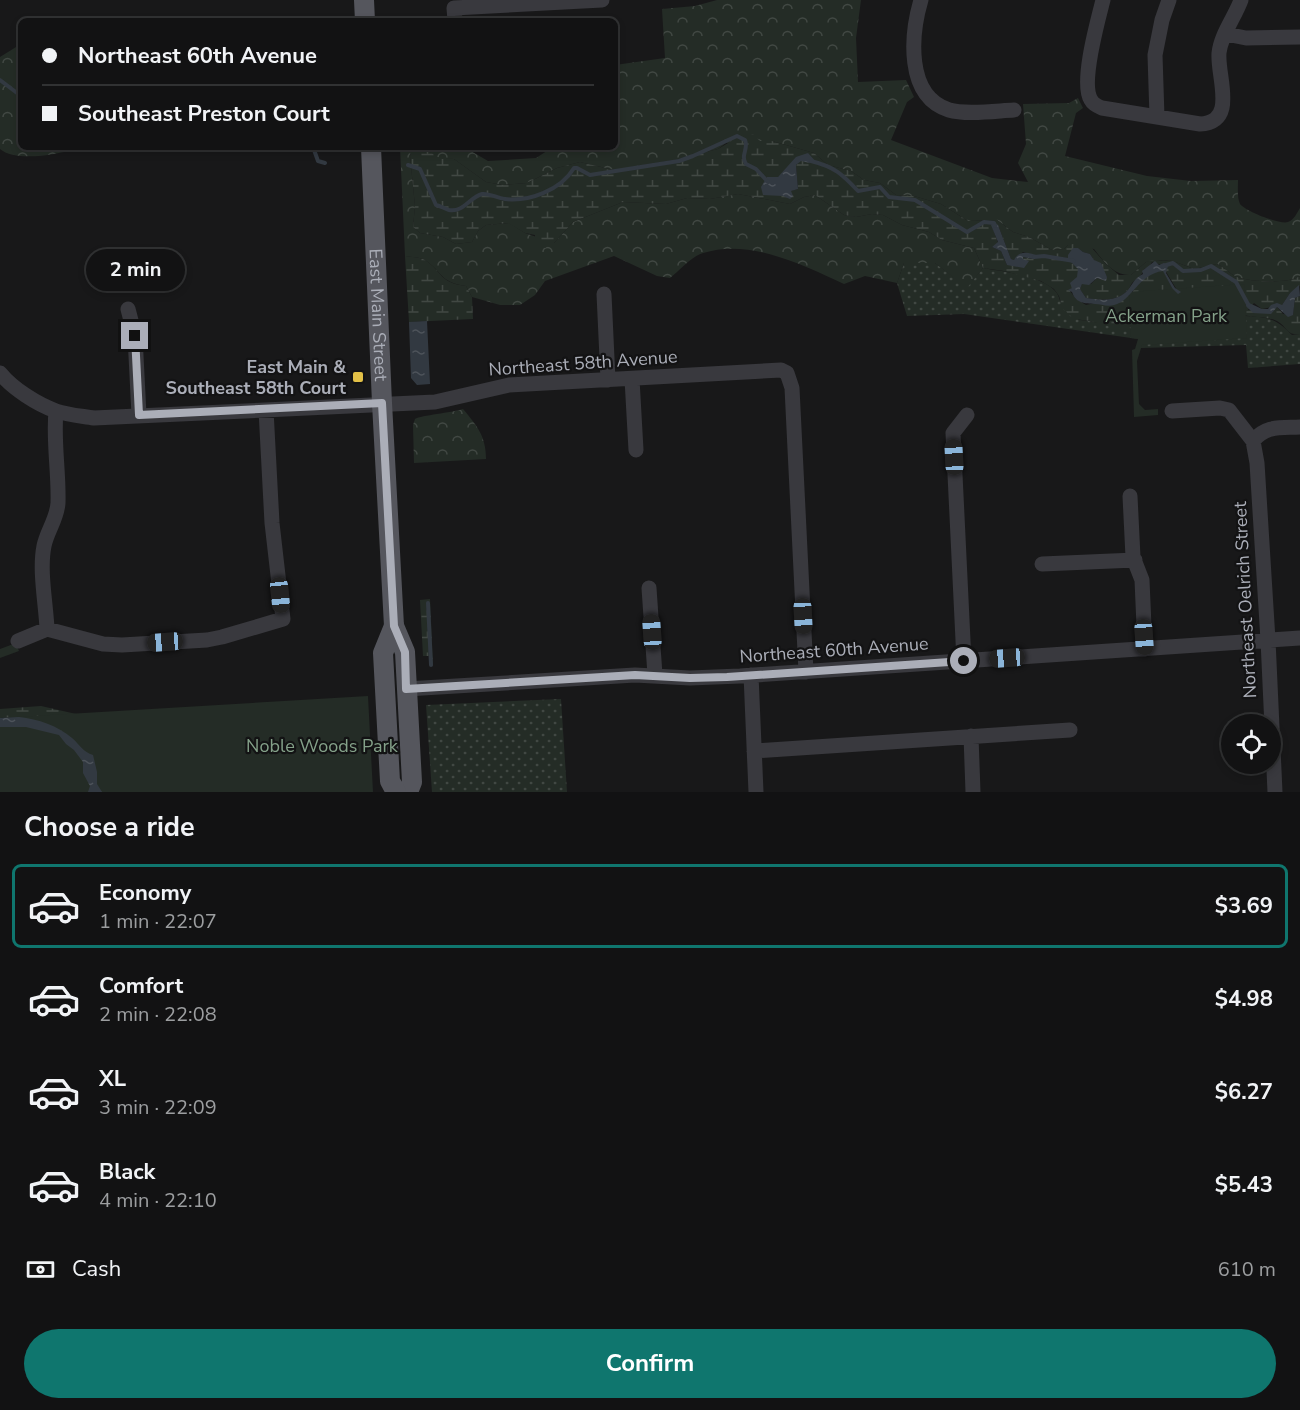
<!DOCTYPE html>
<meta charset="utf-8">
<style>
body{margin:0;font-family:"Nunito Sans",sans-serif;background:#1f2021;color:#f1f3f6;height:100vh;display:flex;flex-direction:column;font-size:22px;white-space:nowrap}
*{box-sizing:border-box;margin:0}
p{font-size:20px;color:#9c9ea0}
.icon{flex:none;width:33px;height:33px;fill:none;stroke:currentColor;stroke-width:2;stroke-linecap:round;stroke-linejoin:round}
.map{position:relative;height:792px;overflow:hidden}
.panel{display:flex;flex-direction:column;background:#121213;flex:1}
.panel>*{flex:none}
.banner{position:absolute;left:18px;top:18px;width:600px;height:132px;border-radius:9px;box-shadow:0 3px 9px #0003,0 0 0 2px #313233;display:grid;align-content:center;height:132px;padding:0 24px;background:#121213}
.controls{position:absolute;left:1221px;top:714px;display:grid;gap:12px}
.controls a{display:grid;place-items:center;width:60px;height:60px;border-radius:50%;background:#121213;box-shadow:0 3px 9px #0003,0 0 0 2px #313233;font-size:30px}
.end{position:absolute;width:27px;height:27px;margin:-14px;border:8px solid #abaeb8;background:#111;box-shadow:0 0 0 3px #111}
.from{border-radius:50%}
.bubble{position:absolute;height:42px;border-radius:21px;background:#121213;box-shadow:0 3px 9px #0003,0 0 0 2px #313233;font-size:20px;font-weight:700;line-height:42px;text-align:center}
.car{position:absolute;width:18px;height:36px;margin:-18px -9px;border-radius:8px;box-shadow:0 0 4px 2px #0007;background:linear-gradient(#222 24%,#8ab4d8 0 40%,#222 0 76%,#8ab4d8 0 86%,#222 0)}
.banner b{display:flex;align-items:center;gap:21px;height:57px;font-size:22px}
.banner b+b{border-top:2px solid #313233}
.banner i{width:15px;height:15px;background:#f1f3f6}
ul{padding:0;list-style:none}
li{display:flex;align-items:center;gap:18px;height:84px;margin:0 12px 9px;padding:0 12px;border:3px solid transparent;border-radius:9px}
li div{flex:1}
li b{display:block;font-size:22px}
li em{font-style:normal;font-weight:700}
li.current{border-color:#0f766e}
li>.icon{width:54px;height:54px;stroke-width:1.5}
h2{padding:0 24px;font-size:27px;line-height:72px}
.pay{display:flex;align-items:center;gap:15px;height:66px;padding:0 24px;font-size:22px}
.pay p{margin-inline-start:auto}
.action{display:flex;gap:12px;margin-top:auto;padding:12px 24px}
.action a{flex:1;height:69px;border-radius:36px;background:#0f766e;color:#fff;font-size:24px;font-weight:700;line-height:69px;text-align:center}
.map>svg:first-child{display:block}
.grass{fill:url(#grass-dots)}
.forest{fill:url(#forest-crowns)}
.wetland{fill:url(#wetland-marsh);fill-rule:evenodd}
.park{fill:#242c26}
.water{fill:url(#water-ripples)}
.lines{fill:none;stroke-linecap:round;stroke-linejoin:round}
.stream{stroke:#323941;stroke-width:4}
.minor{stroke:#39393e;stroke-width:15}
.major{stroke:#55565d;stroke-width:20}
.route{stroke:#abaeb8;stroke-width:8}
.poi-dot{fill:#e2c047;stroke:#131314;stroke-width:2}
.labels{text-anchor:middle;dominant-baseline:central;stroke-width:4.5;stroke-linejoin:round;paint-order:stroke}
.street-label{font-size:18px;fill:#abaeb8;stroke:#131314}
.park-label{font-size:18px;fill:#84a189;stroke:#131314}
.poi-label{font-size:18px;font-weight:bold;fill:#abaeb8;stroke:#131314;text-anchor:end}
</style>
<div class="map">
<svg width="1300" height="792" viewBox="0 0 1300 792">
<defs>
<pattern id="grass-dots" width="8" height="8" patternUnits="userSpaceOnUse" patternTransform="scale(1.5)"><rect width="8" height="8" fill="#242c26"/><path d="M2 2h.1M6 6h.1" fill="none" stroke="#414843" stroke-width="1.8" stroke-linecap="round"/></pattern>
<pattern id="forest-crowns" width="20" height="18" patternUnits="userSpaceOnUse" patternTransform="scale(1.5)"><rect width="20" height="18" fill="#242c26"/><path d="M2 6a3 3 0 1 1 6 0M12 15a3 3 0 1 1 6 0" fill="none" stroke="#414843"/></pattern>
<pattern id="wetland-marsh" width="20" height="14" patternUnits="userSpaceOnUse" patternTransform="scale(1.5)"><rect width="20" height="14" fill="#242c26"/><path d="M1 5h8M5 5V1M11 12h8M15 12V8" fill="none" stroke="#414843"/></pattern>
<pattern id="water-ripples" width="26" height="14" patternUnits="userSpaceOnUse" patternTransform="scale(1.5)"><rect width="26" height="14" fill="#323941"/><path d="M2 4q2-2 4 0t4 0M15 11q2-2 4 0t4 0" fill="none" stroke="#4d535a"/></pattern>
</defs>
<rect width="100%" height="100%" fill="#181819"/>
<path class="grass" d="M904,263H935L967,287L983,268C1003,272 1056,276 1060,301L1079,320C1096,321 1112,327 1129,327C1168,327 1207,320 1245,316C1269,317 1276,319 1292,335L1300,334V364L1248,368L1246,345L1141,348L1138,339L964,314L907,316L897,283Z
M561,699L567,792H432L426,705Z"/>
<path class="forest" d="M717,0H861L856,38L858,82L906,80L914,97L907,102L891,140L992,178L1028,182L1018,163L1026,144L1023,104L1069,103L1078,98L1083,108L1076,113L1065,156L1147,176L1191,181L1238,180C1238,187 1237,198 1240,204C1245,211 1280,225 1288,222C1294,220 1297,213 1300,208V276C1288,284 1251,282 1237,277C1230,274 1224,267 1217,264L1194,269L1173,261L1161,260L1146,262L1131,275C1114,276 1104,262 1094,249L1068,245L1064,249L1052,250L1029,237L1013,232L997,220L968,221L941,204L914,196L896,195L880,183L864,180L851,171L828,165L814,153L772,141L726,143L718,149L674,160L632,167L618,171L580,162L557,168L527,183L503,185L486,182L454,159L437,158L424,147H464L488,161L536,158L550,149L549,147H615V65L665,58L662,9L695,6Z
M21,44V147H76L74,149C57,155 15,162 0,149V57Z
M400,147H412L410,156L415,206L413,227L420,233L443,237L456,244L472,242L478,231L486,225L509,223L525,233L554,243L573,222L623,202L666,204L687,198L710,199L738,194L790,204L804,197L815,195L844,215L856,217L872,214L883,215L902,225L929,232L942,240L974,248L983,268L967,288L935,263H904L897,283L865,276L844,284C803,265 749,238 703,253C692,256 679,271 670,278L657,276L614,256L545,281L535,295L520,305H500L472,297L466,286C439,282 443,272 425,260C420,257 411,257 405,256Z
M463,409C477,426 486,436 486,459L414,463L413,425L415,419C422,415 451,413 463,409Z"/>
<path class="wetland" d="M753,134L760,141H772L814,153L828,165L851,171L864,180L880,183L896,195L914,196L941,204L968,221L997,220L1013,232L1029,237L1052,250L1064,249L1068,245L1079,243L1091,247L1106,264L1119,275H1131L1146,262L1152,260L1173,261L1194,269L1217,264C1224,267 1230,274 1237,277C1251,282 1288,284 1300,276V286L1290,293L1282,305L1262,309L1254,303L1248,310H1272L1277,307L1283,314L1293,315L1295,298L1300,296V334C1286,336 1287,326 1277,321C1264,315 1251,319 1239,313L1118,329L1090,321L1074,319L1063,309L1059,296L1054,289L1041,281L1004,271L983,268L974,248L942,240L929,232L902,225L883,215L872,214L856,217L844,215L815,195L804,197L790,204L738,194L710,199L687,198L666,204L623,202L573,222L554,243L545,248L535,244V235L525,233L508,223L486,225L478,231L472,242L456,244L443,237L420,233L413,227L415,206L410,156L412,147H424L437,157L454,159L486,182L503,185L527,183L557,168L580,162L618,171L632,167L674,160L718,149L738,137ZM808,153L810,163L801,160L796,165L798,189L790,191L766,177H778ZM998,225L1011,259L1014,260L1023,252L1038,256L1033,259L1023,257L1007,265L1001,251L992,247L998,243L992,226ZM1078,248L1083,252L1090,254L1094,260L1101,266L1107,277L1103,280L1097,278L1091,284H1082L1080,289L1086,298C1099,300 1117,302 1127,291C1129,289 1130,286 1132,283C1137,278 1142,276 1144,269L1149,267L1152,262L1162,265L1177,290L1172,288L1163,270C1149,273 1137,282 1131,295L1086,305L1076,299L1070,291L1078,277Z
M405,256C411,257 420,257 425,260C443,272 439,283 466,286L472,297L473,319L409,322Z
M430,599L433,666H430L429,656H423L420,600Z
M41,706L76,714L109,765L19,717L0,718V709Z"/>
<path class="park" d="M1244,284L1247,338L1142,345L1137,361L1139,404L1145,410L1158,409V415L1134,417L1132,350L1135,349L1138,339L1131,338L1129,292Z
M16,643L19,651L0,658V649Z
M368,696L373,792H0V718Z"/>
<path class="water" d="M808,153L816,162L810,163L801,161L796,165L798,189L791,191L793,196L790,199L783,196L763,195L761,187L767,177H778L796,157Z
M994,222L998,225L1011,259L1014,260C1020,249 1029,253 1039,256L1033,259L1023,257V259L1029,261L1024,268L1007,265L1001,251L992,247L998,242L991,225Z
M1073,248H1078L1083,252L1090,254L1094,260L1101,263L1107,277L1106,281L1097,278L1089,285L1082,284L1080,289L1086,298C1099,300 1115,302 1126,292C1132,286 1134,278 1143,274L1142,271L1155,261L1159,265L1164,263L1168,266L1166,273L1175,288L1181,292L1178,294L1172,288L1163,271C1138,274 1132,301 1114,305C1107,307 1101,304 1095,304C1085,303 1076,304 1072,292L1068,290L1072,288L1070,283L1077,277L1078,269L1068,259V255Z
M1299,285L1300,296L1295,298L1293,315L1288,317L1277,307L1271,314L1253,313L1246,306L1247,302L1262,309H1268L1271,305L1277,303L1282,305L1290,293Z
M427,321L430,384L417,385L411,378L409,322Z
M19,717C38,719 58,726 72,738C80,745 83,752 93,755L97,772V784L102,792H88L90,786L83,773V762L74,750L66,744L59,735L26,727H0V718Z"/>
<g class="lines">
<path class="stream" d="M0,80L21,96
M313,147L318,161L325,163
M811,161C835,167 842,174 858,191L880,187L889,197L915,200L967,232L984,222L994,223L995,226
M408,165L420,169L436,205C441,206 445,209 449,210C463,213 470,197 482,194C489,193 497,198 505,199C529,202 561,190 574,168H577L590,175L679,161L693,156L737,136L745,140C749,149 740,155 746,164L756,169L768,182
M1034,257L1044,256L1074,261
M1163,266L1173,263L1183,271L1201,270L1211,266L1236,282L1249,306
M428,603L431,665"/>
<path class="minor" d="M921,0C911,34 905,96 949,110C966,115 995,111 1014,110
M1103,0C1098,20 1080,83 1091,100C1093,104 1097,106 1102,108L1200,124C1238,122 1217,77 1219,53C1221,34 1235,17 1241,0
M455,21L454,8L602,0
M1226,34L1246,38L1300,37
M1157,117L1155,55L1162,20L1169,0
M604,294L608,380
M128,309L135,336L139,415
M0,373C13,389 37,404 56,411C68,415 82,416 94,418L435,402L509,385L781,370L787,373L792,388L806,672
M632,379L636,450
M1172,411L1220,408L1229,410L1253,441
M1253,441L1257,463L1268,640L1275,792
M1253,441C1266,425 1281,428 1300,427
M1130,496L1133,557L1142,580L1145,649
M1042,564L1135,560
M649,588L655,675
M47,629C46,604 39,571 44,546C47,531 57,519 58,503C59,472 53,441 56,411
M18,641L47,629L103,644L122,645L207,640L222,637L283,619L272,523L266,410
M964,661L953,433L967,415
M751,675L756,792
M406,689L635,675L690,678L740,676L1300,638
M971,736L973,792
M754,751L1070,730"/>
<g class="major">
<path d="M364,0L365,21"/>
<path id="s1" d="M371,147L382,403L394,626L405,652L412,782L408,792"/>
<path d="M394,626L383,653L390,781L396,792"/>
</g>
</g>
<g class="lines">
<path class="route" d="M135,336L139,415L382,403L394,626L405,652L406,689L635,675L690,678L727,677L964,661"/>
</g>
<rect class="poi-dot" x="352" y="371" width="12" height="12" rx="3"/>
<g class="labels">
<g class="street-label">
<text stroke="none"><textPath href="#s1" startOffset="168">East Main Street</textPath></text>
<text transform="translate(583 363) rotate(-4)">Northeast 58th Avenue</text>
<text transform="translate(1245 600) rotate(-93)">Northeast Oelrich Street</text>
<text transform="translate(834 650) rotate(-4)">Northeast 60th Avenue</text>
</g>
<g class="park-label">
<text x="1166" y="316">Ackerman Park</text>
<text x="322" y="746">Noble Woods Park</text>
</g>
<g class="poi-label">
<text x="346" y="367">East Main &amp;<tspan x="346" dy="21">Southeast 58th Court</tspan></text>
</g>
</g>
</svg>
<div class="controls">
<a><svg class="icon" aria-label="locate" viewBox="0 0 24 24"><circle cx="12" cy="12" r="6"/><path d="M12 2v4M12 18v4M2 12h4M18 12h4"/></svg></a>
</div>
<i class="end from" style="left:964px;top:661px"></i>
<i class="end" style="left:135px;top:336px"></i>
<div class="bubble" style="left:86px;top:249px;width:99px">2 min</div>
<i class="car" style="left:954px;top:457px;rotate:357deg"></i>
<i class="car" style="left:280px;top:595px;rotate:174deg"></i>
<i class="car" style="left:803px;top:616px;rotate:177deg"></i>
<i class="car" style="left:652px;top:632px;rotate:356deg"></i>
<i class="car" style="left:1144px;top:637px;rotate:176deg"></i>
<i class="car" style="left:165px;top:642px;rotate:266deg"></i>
<i class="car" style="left:1007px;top:658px;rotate:266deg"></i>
<div class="banner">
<b><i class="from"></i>Northeast 60th Avenue</b>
<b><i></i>Southeast Preston Court</b>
</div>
</div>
<section class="panel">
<h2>Choose a ride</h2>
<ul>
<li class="current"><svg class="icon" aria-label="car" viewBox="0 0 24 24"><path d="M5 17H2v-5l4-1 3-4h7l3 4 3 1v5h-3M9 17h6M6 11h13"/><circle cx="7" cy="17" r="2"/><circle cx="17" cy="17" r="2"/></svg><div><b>Economy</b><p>1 min · 22:07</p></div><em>$3.69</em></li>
<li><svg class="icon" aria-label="car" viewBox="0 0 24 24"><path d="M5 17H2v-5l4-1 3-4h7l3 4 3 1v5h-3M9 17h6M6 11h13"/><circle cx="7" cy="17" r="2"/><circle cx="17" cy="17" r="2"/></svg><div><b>Comfort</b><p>2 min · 22:08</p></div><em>$4.98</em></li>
<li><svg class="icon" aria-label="car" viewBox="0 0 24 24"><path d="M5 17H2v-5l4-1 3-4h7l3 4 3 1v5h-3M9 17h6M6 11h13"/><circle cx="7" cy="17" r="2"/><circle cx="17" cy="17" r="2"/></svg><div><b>XL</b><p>3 min · 22:09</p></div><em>$6.27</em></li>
<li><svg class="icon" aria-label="car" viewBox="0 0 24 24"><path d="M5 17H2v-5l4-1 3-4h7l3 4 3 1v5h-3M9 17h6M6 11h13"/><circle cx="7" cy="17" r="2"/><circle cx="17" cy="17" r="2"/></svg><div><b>Black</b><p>4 min · 22:10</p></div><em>$5.43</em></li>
</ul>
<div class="pay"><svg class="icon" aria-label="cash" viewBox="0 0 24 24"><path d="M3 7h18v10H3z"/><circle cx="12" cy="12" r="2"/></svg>Cash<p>610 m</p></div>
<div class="action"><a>Confirm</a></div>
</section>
